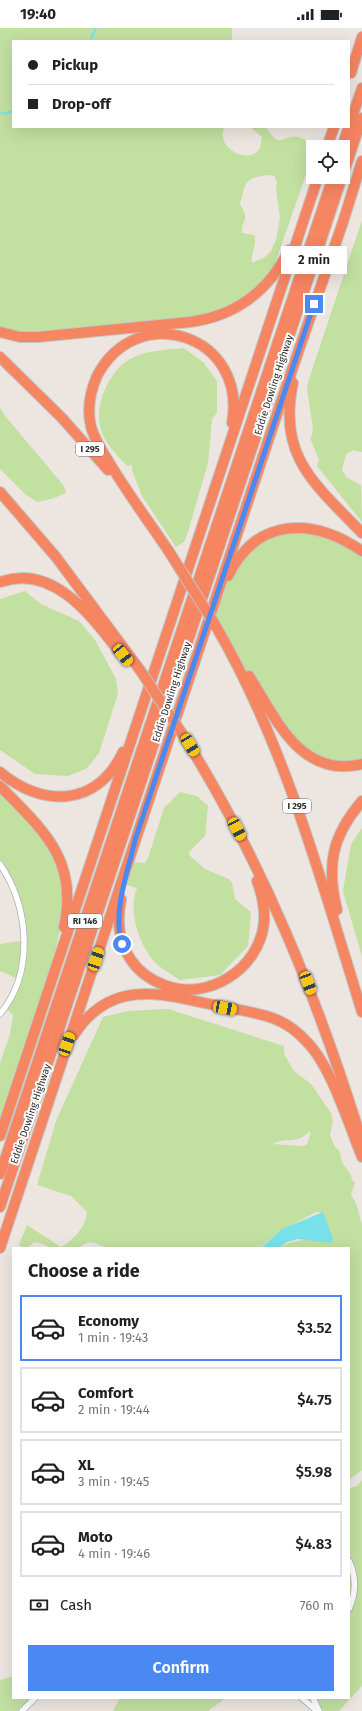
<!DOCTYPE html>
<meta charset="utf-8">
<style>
body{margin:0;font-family:"Fira Sans",sans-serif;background:#f6f6f6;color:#202124;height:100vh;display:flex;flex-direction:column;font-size:15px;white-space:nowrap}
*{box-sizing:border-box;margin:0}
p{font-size:13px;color:#757577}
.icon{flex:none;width:22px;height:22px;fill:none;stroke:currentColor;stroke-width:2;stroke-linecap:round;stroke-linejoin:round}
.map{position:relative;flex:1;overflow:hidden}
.details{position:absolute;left:12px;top:1219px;width:338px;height:452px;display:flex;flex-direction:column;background:#fff;border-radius:0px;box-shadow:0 4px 16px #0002}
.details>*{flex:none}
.guide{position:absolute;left:12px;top:12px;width:338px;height:88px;border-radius:0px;box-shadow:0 4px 16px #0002;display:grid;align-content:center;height:88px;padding:0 16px;background:#fff}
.tools{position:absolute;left:306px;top:112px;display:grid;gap:8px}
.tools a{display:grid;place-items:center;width:44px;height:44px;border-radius:0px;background:#fff;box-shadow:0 4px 16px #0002;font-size:20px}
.end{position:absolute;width:18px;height:18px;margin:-9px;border:5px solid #4989f1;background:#fff;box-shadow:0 0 0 2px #fff}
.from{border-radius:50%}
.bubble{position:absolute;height:28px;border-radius:0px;background:#fff;box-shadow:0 4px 16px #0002;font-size:13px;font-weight:600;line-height:28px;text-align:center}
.car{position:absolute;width:12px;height:24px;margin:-12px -6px;border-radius:5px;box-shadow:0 0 3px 1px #0007;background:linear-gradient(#f5c518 24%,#345 0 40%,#f5c518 0 76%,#345 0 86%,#f5c518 0)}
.guide b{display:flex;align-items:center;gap:14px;height:38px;font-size:15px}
.guide b+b{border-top:1px solid #e0e0e0}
.guide i{width:10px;height:10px;background:#202124}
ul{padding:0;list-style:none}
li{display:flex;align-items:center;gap:12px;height:66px;margin:0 8px 6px;padding:0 8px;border:2px solid #e0e0e0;border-radius:0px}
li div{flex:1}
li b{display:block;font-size:15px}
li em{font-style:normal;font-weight:600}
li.on{border-color:#4989f1}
li>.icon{width:36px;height:36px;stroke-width:1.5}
h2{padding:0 16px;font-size:18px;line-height:48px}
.pay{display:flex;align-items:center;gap:10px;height:44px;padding:0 16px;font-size:15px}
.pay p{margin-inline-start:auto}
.cta{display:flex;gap:8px;margin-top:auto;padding:8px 16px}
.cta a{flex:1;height:46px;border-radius:0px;background:#4989f1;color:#fff;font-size:16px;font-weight:600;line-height:46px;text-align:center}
.status{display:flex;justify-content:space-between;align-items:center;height:28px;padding:0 20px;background:#fff;direction:ltr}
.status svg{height:11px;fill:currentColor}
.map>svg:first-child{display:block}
.green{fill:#c2e0a0;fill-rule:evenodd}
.water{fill:#79e1e9}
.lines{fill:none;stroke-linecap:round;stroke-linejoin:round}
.stream{stroke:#79e1e9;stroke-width:2}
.minor-casing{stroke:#adb1b8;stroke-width:7}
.motorway-casing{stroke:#c4c4c4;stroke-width:12}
.minor{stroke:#fff;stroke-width:5.5}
.motorway{stroke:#f68562;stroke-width:10}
.motorway-bridge-casing{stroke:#c4c4c4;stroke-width:12;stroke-linecap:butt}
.motorway-bridge{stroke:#f68562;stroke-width:10}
.route{stroke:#4989f1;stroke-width:5}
.labels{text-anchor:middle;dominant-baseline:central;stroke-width:4;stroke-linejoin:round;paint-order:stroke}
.shield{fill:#fff;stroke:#6c6c6c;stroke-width:1}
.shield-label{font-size:9px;font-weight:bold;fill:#2d2d2d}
.street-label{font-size:10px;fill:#2d2d2d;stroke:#fff}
</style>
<div class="status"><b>19:40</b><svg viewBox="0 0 49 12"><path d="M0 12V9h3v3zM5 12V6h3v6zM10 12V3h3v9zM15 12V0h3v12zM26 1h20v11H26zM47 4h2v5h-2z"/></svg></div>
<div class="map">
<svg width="362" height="1683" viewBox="0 0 362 1683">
<rect width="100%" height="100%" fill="#ede5e0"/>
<path class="green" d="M0,0H232V13H13V99H224C223,102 222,106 223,109C225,125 253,136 260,119C261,116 261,112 262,109L250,99H266C281,124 283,105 298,109C304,110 309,115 316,116L315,119H313V126L309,138L275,235L268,248L270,250L228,285L35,311L0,305ZM266,147L274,148L277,154L276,160L280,190L276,212L271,223L265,229L252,235C250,225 258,218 254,207L242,205C241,190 251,195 240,176C246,155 243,151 266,147Z
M362,192V424L353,422L346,426L342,442L347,450L361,457L362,494L317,438L319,432L310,410L312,407L313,401L307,361L308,354Z
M184,320L204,335L217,353V385L212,391L208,435L188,504L184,514L176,519L142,468L132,442V437L127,438C117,427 103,414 100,398C95,375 110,342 130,331C147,322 166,322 184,320Z
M0,380L6,389L64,458L66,465L54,470L38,474L26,467L0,441Z
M300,502L336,512L362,527V737L320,736L281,702L218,598L213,581L227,550L261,511Z
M25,563L41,576L79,593L95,612L116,651L118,666L99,725L86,741L68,748L35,746L0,722V571Z
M0,762L43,805L55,826L66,874L53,934L0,1104V1035L10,1006L13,987L5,979L18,951L0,943V916L21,913L19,890L14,873L8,854L0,840Z
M180,764L197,768L208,778L205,808L189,824V827L205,841L229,851L232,855L235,871L251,884L248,918L220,947L180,952C171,946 158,939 152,931C138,913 128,882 137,860L124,856L129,834L145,835L148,830L164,780Z
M362,800V929L343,863L351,816Z
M168,981L284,1018V1026L294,1043L311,1056L331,1085L333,1093L330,1107L335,1119L339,1122L342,1134L351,1147L352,1152L355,1154L351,1167L356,1175L362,1197V1442L349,1452V1220H278C294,1211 310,1211 328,1210L323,1186L318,1184L314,1185L280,1203L260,1220H107C94,1215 91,1210 79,1220H50L43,1216L34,1214C29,1219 28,1221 20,1218L19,1216L27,1197L61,1219C74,1212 86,1198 87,1184L71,1168L37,1157L56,1093L103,989L128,983ZM310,1103V1107L307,1117L302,1118L273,1116C286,1108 296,1118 310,1103Z
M362,1452V1658L339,1683H317L311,1670H349V1460L357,1458Z
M13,1648V1670H30L19,1683H0V1652Z
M120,1670H226L208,1683H113Z"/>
<path class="water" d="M323,1184L333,1211L332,1215L298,1211L287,1214L278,1220H261L282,1201Z"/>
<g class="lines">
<path class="stream" d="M90,13L96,0
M0,84L4,86L13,83"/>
<g class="minor-casing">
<path id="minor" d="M0,836C29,879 35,944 0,986
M349,1533C356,1548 356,1565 349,1581
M302,1670L317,1683
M313,1670L319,1683
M22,1683L35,1670"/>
</g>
<g class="motorway-casing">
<path id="motorway" d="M351,45L362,9
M327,119L334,99
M342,119L362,60
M343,147L362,90
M0,304L20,309H38L190,294C235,288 269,263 289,222
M0,329L62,390L108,442
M293,355C277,429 316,457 362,505
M0,464L56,529L140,642
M168,522C149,494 129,467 112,439C104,426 95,413 91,399C87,382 90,364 97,348C137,271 248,307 232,395
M228,548C257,489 312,489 362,523
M0,554C54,535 92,589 121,626
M214,595C285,716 321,852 362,984
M249,648C276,690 300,751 362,736
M181,704C262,832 318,971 362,1114
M0,744C43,780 97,779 123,724
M0,758C43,802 79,832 64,899
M121,871C117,893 118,913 131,932C139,944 151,952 164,957C208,974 259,941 264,895C265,880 262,866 257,853
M337,882C326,837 332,808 362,773
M74,1007C86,988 104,973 126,968C156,961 190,973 219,978C238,982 258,984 275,991C288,996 298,1004 307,1014C331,1038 349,1097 362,1129
M0,1108L318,149
M0,1146L333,149
M0,1179L342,149
M0,1220L282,371L343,194L362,133"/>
</g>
<use href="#minor" class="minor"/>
<use href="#motorway" class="motorway"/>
<g class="motorway-bridge-casing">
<path id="motorway-bridge" d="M168,522L214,595
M140,642L181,704"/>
</g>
<use href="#motorway-bridge" class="motorway-bridge"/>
</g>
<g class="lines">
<path class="route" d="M122,916C112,884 128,844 135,812L314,276"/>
</g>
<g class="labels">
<g class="shield">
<rect x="76" y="414" width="28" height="14" rx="3"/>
<rect x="283" y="771" width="28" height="14" rx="3"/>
<rect x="68" y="886" width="34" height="14" rx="3"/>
</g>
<g class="shield-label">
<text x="90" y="421">I 295</text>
<text x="297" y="778">I 295</text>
<text x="85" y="893">RI 146</text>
</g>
<g class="street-label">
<text transform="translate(274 357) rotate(-72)">Eddie Dowling Highway</text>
<text transform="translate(172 664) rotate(-72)">Eddie Dowling Highway</text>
<text transform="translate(31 1086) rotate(-71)">Eddie Dowling Highway</text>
</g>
</g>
</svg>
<div class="tools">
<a><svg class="icon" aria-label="locate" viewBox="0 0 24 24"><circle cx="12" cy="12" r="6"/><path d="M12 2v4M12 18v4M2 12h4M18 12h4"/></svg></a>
</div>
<i class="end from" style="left:122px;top:916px"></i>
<i class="end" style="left:314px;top:276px"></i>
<div class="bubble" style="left:281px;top:218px;width:66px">2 min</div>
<i class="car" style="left:123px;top:627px;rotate:142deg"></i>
<i class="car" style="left:190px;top:717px;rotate:149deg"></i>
<i class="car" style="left:237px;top:801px;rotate:153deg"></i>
<i class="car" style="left:96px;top:931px;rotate:18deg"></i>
<i class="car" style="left:308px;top:955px;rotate:159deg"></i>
<i class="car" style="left:225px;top:980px;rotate:101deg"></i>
<i class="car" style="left:67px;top:1016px;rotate:19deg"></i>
<div class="guide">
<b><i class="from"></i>Pickup</b>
<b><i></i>Drop-off</b>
</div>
<section class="details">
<h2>Choose a ride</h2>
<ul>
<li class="on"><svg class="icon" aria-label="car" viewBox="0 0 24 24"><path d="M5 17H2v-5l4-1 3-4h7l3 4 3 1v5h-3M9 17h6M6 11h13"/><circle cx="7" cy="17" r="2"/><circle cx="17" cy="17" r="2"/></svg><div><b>Economy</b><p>1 min · 19:43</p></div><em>$3.52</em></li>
<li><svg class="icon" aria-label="car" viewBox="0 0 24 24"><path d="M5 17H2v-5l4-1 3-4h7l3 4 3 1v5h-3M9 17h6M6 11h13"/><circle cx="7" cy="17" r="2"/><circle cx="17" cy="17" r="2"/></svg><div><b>Comfort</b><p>2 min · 19:44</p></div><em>$4.75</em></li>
<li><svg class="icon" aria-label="car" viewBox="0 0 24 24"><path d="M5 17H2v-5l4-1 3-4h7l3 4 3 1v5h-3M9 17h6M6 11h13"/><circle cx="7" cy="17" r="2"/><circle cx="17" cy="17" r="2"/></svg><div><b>XL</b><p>3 min · 19:45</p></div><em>$5.98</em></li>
<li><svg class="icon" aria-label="car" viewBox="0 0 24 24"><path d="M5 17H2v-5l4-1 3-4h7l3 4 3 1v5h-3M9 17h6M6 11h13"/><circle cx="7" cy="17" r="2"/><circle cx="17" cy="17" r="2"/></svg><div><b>Moto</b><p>4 min · 19:46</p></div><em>$4.83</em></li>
</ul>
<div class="pay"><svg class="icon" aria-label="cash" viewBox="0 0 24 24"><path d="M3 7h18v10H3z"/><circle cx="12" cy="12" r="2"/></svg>Cash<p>760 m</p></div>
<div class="cta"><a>Confirm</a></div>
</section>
</div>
